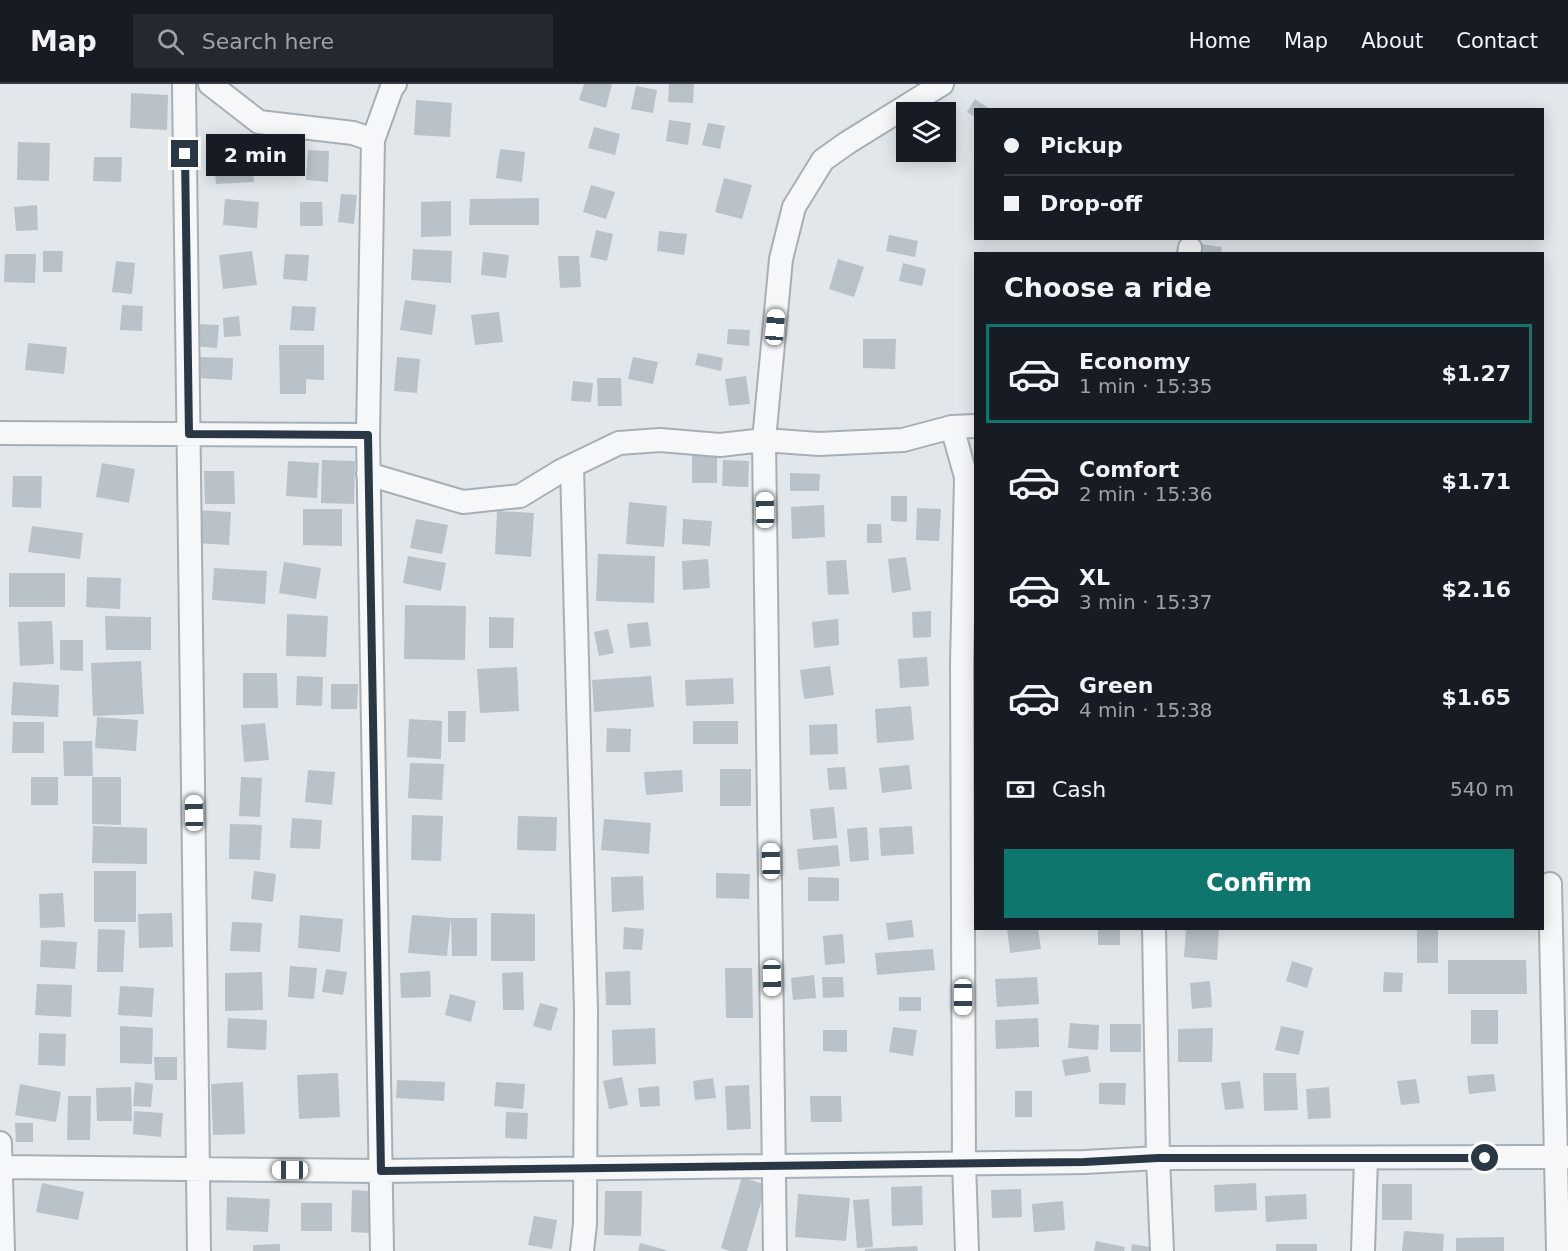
<!DOCTYPE html>
<meta charset="utf-8">
<style>
body{margin:0;font-family:"DejaVu Sans",sans-serif;background:#242831;color:#f1f3f6;height:100vh;display:flex;flex-direction:column;font-size:22px;white-space:nowrap}
*{box-sizing:border-box;margin:0}
p{font-size:20px;color:#9ea1a6}
.icon{flex:none;width:33px;height:33px;fill:none;stroke:currentColor;stroke-width:2;stroke-linecap:round;stroke-linejoin:round}
.map{position:relative;flex:1;overflow:hidden}
.details{position:absolute;left:974px;top:168px;width:570px;height:678px;display:flex;flex-direction:column;background:#171b24;border-radius:0px;box-shadow:0 3px 15px #0003}
.details>*{flex:none}
.banner{position:absolute;left:974px;top:24px;width:570px;height:132px;border-radius:0px;box-shadow:0 3px 15px #0003;display:grid;align-content:center;height:132px;padding:0 30px;background:#171b24}
.buttons{position:absolute;left:896px;top:18px;display:grid;gap:12px}
.buttons a{display:grid;place-items:center;width:60px;height:60px;border-radius:0px;background:#171b24;box-shadow:0 3px 15px #0003;font-size:30px}
.end{position:absolute;width:27px;height:27px;margin:-14px;border:8px solid #2a3744;background:#fff;box-shadow:0 0 0 3px #fff}
.from{border-radius:50%}
.bubble{position:absolute;height:42px;border-radius:0px;background:#171b24;box-shadow:0 3px 15px #0003;font-size:20px;font-weight:700;line-height:42px;text-align:center}
.car{position:absolute;width:18px;height:36px;margin:-18px -9px;border-radius:8px;box-shadow:0 0 4px 2px #0007;background:linear-gradient(#fff 24%,#345 0 40%,#fff 0 76%,#345 0 86%,#fff 0)}
.banner b{display:flex;align-items:center;gap:21px;height:57px;font-size:22px}
.banner b+b{border-top:2px solid #363941}
.banner i{width:15px;height:15px;background:#f1f3f6}
ul{padding:0;list-style:none}
li{display:flex;align-items:center;gap:18px;height:99px;margin:0 12px 9px;padding:0 18px;border:3px solid transparent;border-radius:0px}
li div{flex:1}
li b{display:block;font-size:22px}
li em{font-style:normal;font-weight:700}
li.current{border-color:#0f766e}
li>.icon{width:54px;height:54px;stroke-width:1.5}
h2{padding:0 30px;font-size:27px;line-height:72px}
.pay{display:flex;align-items:center;gap:15px;height:66px;padding:0 30px;font-size:22px}
.pay p{margin-inline-start:auto}
.cta{display:flex;gap:12px;margin-top:auto;padding:12px 30px}
.cta a{flex:1;height:69px;border-radius:0px;background:#0f766e;color:#fff;font-size:24px;font-weight:700;line-height:69px;text-align:center}
header{display:flex;align-items:center;gap:36px;box-sizing:border-box;height:84px;padding:0 30px;background:#171b24;border-bottom:2px solid #363941}
header strong{font-size:28px}
nav{display:flex;gap:33px;margin-inline-start:auto;font-size:21px}
.search{width:420px;height:54px;background:#242831;display:flex;align-items:center;gap:15px;box-sizing:border-box;padding:0 21px;border-radius:0px;color:#9ea1a6;font-size:22px}
.map>svg:first-child{display:block}
.building{fill:#b9c1c9}
.lines{fill:none;stroke-linecap:round;stroke-linejoin:round}
.minor-casing{stroke:#a7afb6;stroke-width:26}
.minor{stroke:#f5f7f9;stroke-width:22}
.route{stroke:#2a3744;stroke-width:8}
</style>
<header>
<strong>Map</strong>
<div class="search"><svg class="icon" aria-label="search" viewBox="0 0 24 24"><circle cx="10" cy="10" r="6"/><path d="M15 15l6 6"/></svg>Search here</div>
<nav><a>Home</a><a>Map</a><a>About</a><a>Contact</a></nav>
</header>
<div class="map">
<svg width="1568" height="1167" viewBox="0 0 1568 1167">
<rect width="100%" height="100%" fill="#e2e7eb"/>
<path class="building" d="M584,0H612L606,24L579,16Z
M669,0H694L693,19L668,18Z
M636,2L657,6L653,29L631,25Z
M131,9L168,11L167,46L130,44Z
M975,15L991,26H975V33L967,28Z
M416,16L452,19L450,53L414,51Z
M669,36L691,39L688,61L666,57Z
M708,39L725,42L720,65L702,61Z
M594,43L620,50L615,71L588,64Z
M18,58L50,59L49,97L17,96Z
M251,61L254,98L216,100L213,63Z
M500,65L525,68L522,98L496,94Z
M308,66L329,67L328,98L306,96Z
M94,73H122L121,98L93,97Z
M724,94L752,101L742,135L715,128Z
M591,101L615,108L606,135L583,128Z
M341,110L357,111L354,140L338,138Z
M539,114V141H469L470,115Z
M225,115L259,118L257,144L223,141Z
M451,117V152L421,153V118Z
M300,118H322L323,142H300Z
M37,121L38,146L16,147L14,123Z
M596,146L613,150L607,177L590,173Z
M659,147L687,150L684,171L657,167Z
M889,151L918,157L915,173L886,167Z
M1201,160L1222,163L1221,170H1199Z
M413,165L452,167L451,199L411,196Z
M43,167H63L62,188H43Z
M252,167L257,201L223,205L219,171Z
M483,168L509,171L506,194L481,191Z
M5,170H36L35,199L4,198Z
M285,170L309,171L307,197L283,195Z
M558,172H579L581,203L560,204Z
M838,175L864,183L854,213L829,205Z
M116,177L135,179L132,210L112,208Z
M903,179L926,185L922,202L899,197Z
M405,216L436,221L432,251L400,246Z
M122,221L143,222L142,247L120,246Z
M292,222L316,223L314,247L290,246Z
M499,228L503,258L475,261L471,231Z
M239,232L241,252L224,253L223,234Z
M195,240L219,241L217,264L194,262Z
M728,245L750,246L749,262L727,260Z
M863,255H896L895,285L863,284Z
M28,259L67,263L64,290L25,286Z
M279,261H324V296L306,295V310H280Z
M698,269L723,274L721,287L695,281Z
M200,273L233,274L232,296L199,294Z
M397,273L420,275L417,309L394,307Z
M633,273L658,278L653,300L628,295Z
M746,292L750,320L729,322L725,295Z
M597,294H621L622,322H598Z
M573,297L593,299L591,318L571,317Z
M692,371H717V399H692Z
M322,376L355,377L354,420L321,419Z
M723,376L749,377L748,403L722,402Z
M288,377L319,379L317,414L286,412Z
M102,379L135,385L129,419L96,413Z
M204,387H234L235,420H205Z
M790,389L820,390L819,407H790Z
M13,392H42L41,424L12,423Z
M891,412H907V438L891,437Z
M629,418L667,422L664,463L626,460Z
M824,421L825,453L792,455L791,423Z
M917,424L941,425L939,457L916,456Z
M303,425H342V462L303,461Z
M198,426L231,428L229,461L196,459Z
M497,427L534,429L531,473L495,470Z
M416,435L448,441L442,470L410,464Z
M683,435L712,437L710,462L682,460Z
M867,440H881L882,459H867Z
M32,442L83,449L80,475L28,468Z
M598,470L655,472L654,519L596,517Z
M408,472L446,479L441,507L403,499Z
M906,473L911,506L892,509L888,475Z
M708,475L710,504L683,506L682,477Z
M846,476L849,510L828,511L826,477Z
M284,478L321,484L316,515L279,509Z
M214,484L267,487L265,520L212,516Z
M9,489H65V523H9Z
M87,493L121,494L120,525L86,523Z
M405,521L466,522L465,576L404,575Z
M931,527V553L913,554L912,528Z
M287,530L328,532L326,573L286,572Z
M105,532L151,533V566H106Z
M489,533L514,534L513,564H489Z
M838,535L839,561L814,564L812,538Z
M52,537L54,580L20,582L18,538Z
M648,538L651,562L630,564L627,540Z
M608,545L614,569L599,572L594,548Z
M60,556H83V587L60,586Z
M927,573L929,602L900,604L898,575Z
M141,577L144,630L93,632L91,579Z
M830,582L834,611L804,615L800,586Z
M517,583L519,627L480,629L477,585Z
M243,589H277L278,624H243Z
M297,592L323,593L322,622L296,621Z
M651,592L654,623L594,628L592,596Z
M733,594L734,620L686,622L685,596Z
M13,598L59,601L58,633L11,631Z
M331,600H358L357,625H331Z
M911,622L914,656L877,659L875,625Z
M448,627H466L465,658H448Z
M97,633L138,636L136,667L95,664Z
M409,635L442,637L441,675L407,673Z
M693,637H738V660H693Z
M13,638H44V669H12Z
M265,639L269,676L244,678L241,641Z
M837,640L838,670L810,671L809,641Z
M607,644L631,645L630,668H606Z
M63,657H92L93,692H64Z
M410,679L444,680L442,716L408,714Z
M909,681L912,705L882,709L879,684Z
M845,683L847,705L829,706L827,684Z
M720,685H751V722H720Z
M308,686L335,688L332,721L305,718Z
M682,686L683,708L646,711L644,688Z
M31,693H58V721H31Z
M92,693H121V741L92,740Z
M241,693L262,694L260,733L239,732Z
M834,723L837,754L813,756L810,725Z
M412,731L443,732L441,777L411,776Z
M518,732L557,733L556,767L517,766Z
M292,734L322,736L320,765L290,764Z
M604,735L651,739L649,770L601,766Z
M230,740L262,741L260,776L229,775Z
M93,742L147,744V780L92,779Z
M912,742L914,770L881,772L879,744Z
M867,743L869,776L850,778L847,745Z
M838,761L840,782L799,786L797,765Z
M94,787H136V838H94Z
M254,787L276,790L273,818L251,815Z
M716,789L750,790L749,815L716,814Z
M643,792L644,826L612,828L611,793Z
M808,793L839,794V817H808Z
M63,809L65,843L40,844L39,810Z
M172,829L173,863L139,864L138,830Z
M491,829L535,830V877H491Z
M300,831L343,835L340,868L298,864Z
M412,831L451,834L447,872L408,869Z
M451,834H477V872H452Z
M912,836L914,853L888,856L886,839Z
M232,838L262,839L260,868L230,867Z
M624,843L644,845L642,866L623,865Z
M1007,844H1038L1041,865L1010,869Z
M1098,844H1120V861H1098Z
M1186,844L1219,845L1217,876L1184,873Z
M98,845L125,846L123,888H97Z
M1417,846H1438V879H1417Z
M843,850L845,879L825,881L823,852Z
M41,856L77,858L75,885L40,883Z
M933,865L935,886L877,891L875,869Z
M1448,876H1526L1527,910H1448Z
M1292,877L1313,884L1307,904L1286,897Z
M290,882L317,884L314,915L288,913Z
M725,884H752L753,934H726Z
M326,885L347,888L343,911L322,908Z
M430,887L431,913L401,914L400,889Z
M630,887L631,921H606L605,888Z
M262,888L263,926L225,927V889Z
M523,888L524,926H503L502,889Z
M1384,888L1403,889L1402,908H1383Z
M814,891L816,914L793,916L791,894Z
M822,893H843L844,913L823,914Z
M1037,893L1039,920L997,923L995,895Z
M1210,897L1212,923L1192,925L1190,899Z
M37,900L72,901L71,933L35,931Z
M120,902L154,904L152,933L118,931Z
M450,910L476,917L471,938L445,931Z
M899,913H921V927H899Z
M540,919L558,924L551,947L533,942Z
M1471,926H1498V960H1471Z
M228,934L267,936L266,966L227,964Z
M1038,934L1039,963L996,965L995,936Z
M1070,939L1099,941L1098,966L1068,964Z
M1110,940H1141V968H1110Z
M120,942L153,944L152,980L120,979Z
M1281,942L1304,947L1299,971L1275,966Z
M893,943L917,946L913,972L889,968Z
M655,944L656,980L613,982L612,946Z
M1213,944L1212,978H1178V945Z
M823,946H847V968L823,967Z
M39,949L66,950L65,982L38,981Z
M1088,972L1091,988L1065,992L1062,976Z
M154,973H177V996H155Z
M338,989L340,1033L299,1035L297,991Z
M1263,989H1296L1298,1026L1264,1027Z
M1494,990L1496,1007L1469,1010L1467,992Z
M622,993L628,1021L609,1025L603,997Z
M713,994L716,1014L695,1016L693,997Z
M1416,995L1420,1019L1401,1021L1397,997Z
M397,996L445,998L444,1017L396,1014Z
M1240,997L1244,1024L1225,1026L1221,999Z
M135,998L153,1000L151,1023L133,1022Z
M243,998L245,1050L213,1051L211,1000Z
M496,998L525,1000L523,1025L494,1022Z
M1099,999H1126L1125,1021L1099,1020Z
M20,1000L61,1008L56,1038L15,1031Z
M749,1001L751,1045L727,1046L725,1002Z
M659,1002L660,1022L640,1023L638,1004Z
M131,1003L132,1037H97L96,1004Z
M1329,1003L1331,1034L1308,1035L1306,1005Z
M1015,1007H1032V1033H1015Z
M68,1012H91L90,1056H67Z
M810,1012H841L842,1038H811Z
M134,1027L163,1029L161,1053L133,1050Z
M506,1028L528,1029L527,1055L505,1054Z
M15,1039H33V1058H16Z
M742,1093L766,1101L747,1167H730L721,1164Z
M42,1099L84,1108L78,1136L36,1128Z
M1256,1099L1257,1126L1215,1128L1214,1101Z
M1382,1100H1412V1136H1382Z
M922,1102L923,1141L892,1142L891,1103Z
M1021,1105L1022,1133L992,1134L991,1106Z
M352,1106L370,1107L369,1149L351,1148Z
M605,1107H642L641,1152L604,1151Z
M798,1110L850,1114L846,1157L795,1153Z
M1306,1110L1307,1135L1266,1138L1265,1112Z
M227,1113L270,1115L268,1148L226,1146Z
M869,1115L873,1163L857,1164L853,1116Z
M1063,1117L1065,1146L1034,1148L1032,1120Z
M301,1119H332V1147H301Z
M534,1132L557,1136L552,1165L528,1161Z
M1404,1147L1444,1150L1443,1167H1402Z
M1504,1153V1167H1456V1154Z
M1096,1157L1125,1163L1124,1167H1094Z
M640,1159L666,1166V1167H638Z
M280,1160V1167H253V1161Z
M1132,1160L1156,1164L1155,1167H1131Z
M1276,1160H1317V1167H1276Z
M917,1162L918,1167H865V1165Z"/>
<g class="lines">
<g class="minor-casing">
<path id="minor" d="M184,0L199,1167
M210,0L259,38L353,49L373,56L368,351L382,1167
M373,56L392,3L395,0
M1189,170L1190,164
M952,343L975,342
M0,349L368,351
M572,382L586,926L585,1140L582,1167
M368,390L463,418L520,412L561,387L619,359L660,356L720,361L764,356L819,360L903,356L952,343L966,393L962,581L964,1079L967,1167
M1550,800L1558,1167
M1154,844L1158,1074L1162,1167
M0,1059L3,1167
M0,1083L381,1087L1085,1078L1158,1074L1568,1073
M775,1167L764,356L781,175L794,123L823,76L847,59L942,0
M1363,1167L1366,1075"/>
</g>
<use href="#minor" class="minor"/>
</g>
<g class="lines">
<path class="route" d="M185,70L189,350L368,351L381,1087L1084,1078L1158,1074H1485"/>
</g>
</svg>
<div class="buttons">
<a><svg class="icon" aria-label="layers" viewBox="0 0 24 24"><path d="M12 4l9 5-9 5-9-5zM3 14l9 5 9-5"/></svg></a>
</div>
<i class="end from" style="left:1485px;top:1074px"></i>
<i class="end" style="left:185px;top:70px"></i>
<div class="bubble" style="left:206px;top:50px;width:99px">2 min</div>
<i class="car" style="left:775px;top:243px;rotate:5deg"></i>
<i class="car" style="left:765px;top:426px;rotate:359deg"></i>
<i class="car" style="left:194px;top:729px;rotate:359deg"></i>
<i class="car" style="left:771px;top:777px;rotate:359deg"></i>
<i class="car" style="left:772px;top:894px;rotate:179deg"></i>
<i class="car" style="left:963px;top:913px;rotate:180deg"></i>
<i class="car" style="left:290px;top:1086px;rotate:270deg"></i>
<div class="banner">
<b><i class="from"></i>Pickup</b>
<b><i></i>Drop-off</b>
</div>
<section class="details">
<h2>Choose a ride</h2>
<ul>
<li class="current"><svg class="icon" aria-label="car" viewBox="0 0 24 24"><path d="M5 17H2v-5l4-1 3-4h7l3 4 3 1v5h-3M9 17h6M6 11h13"/><circle cx="7" cy="17" r="2"/><circle cx="17" cy="17" r="2"/></svg><div><b>Economy</b><p>1 min · 15:35</p></div><em>$1.27</em></li>
<li><svg class="icon" aria-label="car" viewBox="0 0 24 24"><path d="M5 17H2v-5l4-1 3-4h7l3 4 3 1v5h-3M9 17h6M6 11h13"/><circle cx="7" cy="17" r="2"/><circle cx="17" cy="17" r="2"/></svg><div><b>Comfort</b><p>2 min · 15:36</p></div><em>$1.71</em></li>
<li><svg class="icon" aria-label="car" viewBox="0 0 24 24"><path d="M5 17H2v-5l4-1 3-4h7l3 4 3 1v5h-3M9 17h6M6 11h13"/><circle cx="7" cy="17" r="2"/><circle cx="17" cy="17" r="2"/></svg><div><b>XL</b><p>3 min · 15:37</p></div><em>$2.16</em></li>
<li><svg class="icon" aria-label="car" viewBox="0 0 24 24"><path d="M5 17H2v-5l4-1 3-4h7l3 4 3 1v5h-3M9 17h6M6 11h13"/><circle cx="7" cy="17" r="2"/><circle cx="17" cy="17" r="2"/></svg><div><b>Green</b><p>4 min · 15:38</p></div><em>$1.65</em></li>
</ul>
<div class="pay"><svg class="icon" aria-label="cash" viewBox="0 0 24 24"><path d="M3 7h18v10H3z"/><circle cx="12" cy="12" r="2"/></svg>Cash<p>540 m</p></div>
<div class="cta"><a>Confirm</a></div>
</section>
</div>
